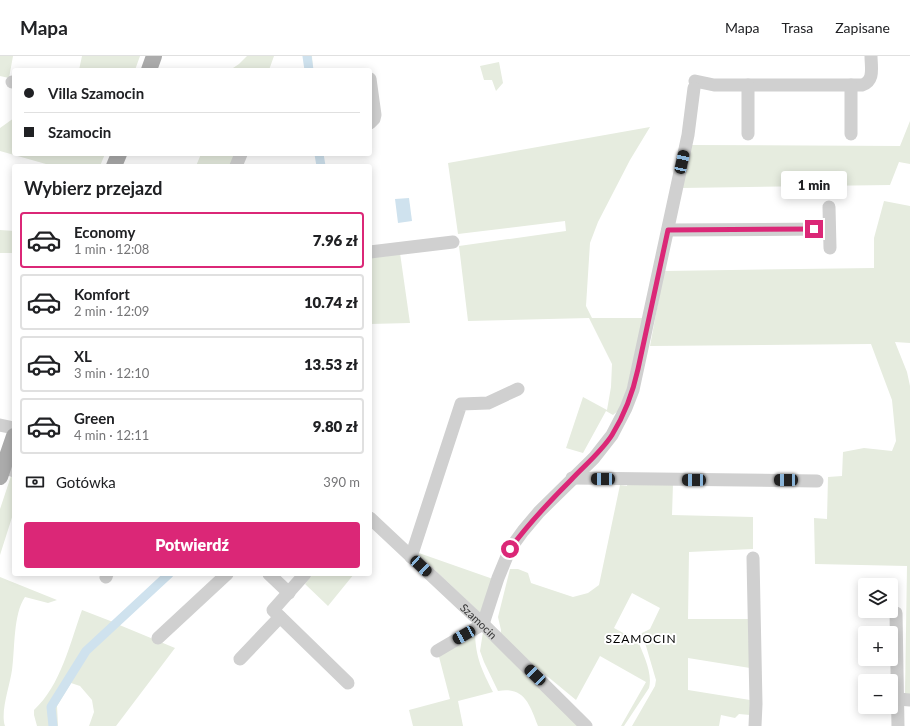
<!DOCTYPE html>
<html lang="pl">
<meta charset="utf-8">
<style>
body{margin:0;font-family:Lato,sans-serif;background:#f2f2f2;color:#202124;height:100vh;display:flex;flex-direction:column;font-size:15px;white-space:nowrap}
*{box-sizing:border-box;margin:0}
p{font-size:13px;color:#757577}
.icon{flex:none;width:22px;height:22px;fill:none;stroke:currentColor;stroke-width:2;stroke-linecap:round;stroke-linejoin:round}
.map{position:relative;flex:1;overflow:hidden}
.side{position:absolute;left:12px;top:108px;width:360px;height:412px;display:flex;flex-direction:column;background:#fff;border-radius:4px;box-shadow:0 2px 10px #0003}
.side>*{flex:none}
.banner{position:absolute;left:12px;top:12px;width:360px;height:88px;border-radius:4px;box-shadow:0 2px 10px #0003;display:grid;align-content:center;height:88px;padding:0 12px;background:#fff}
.fabs{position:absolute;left:858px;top:522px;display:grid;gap:8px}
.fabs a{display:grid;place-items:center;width:40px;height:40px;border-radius:4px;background:#fff;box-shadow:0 2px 10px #0003;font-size:20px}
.end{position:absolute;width:18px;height:18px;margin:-9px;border:5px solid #db2777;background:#fff;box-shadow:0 0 0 2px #fff}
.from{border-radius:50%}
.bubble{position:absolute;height:28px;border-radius:4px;background:#fff;box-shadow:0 2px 10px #0003;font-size:13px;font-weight:800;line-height:28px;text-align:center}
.car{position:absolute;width:12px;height:24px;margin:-12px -6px;border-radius:5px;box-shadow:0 0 3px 1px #0007;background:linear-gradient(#222 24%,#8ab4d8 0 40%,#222 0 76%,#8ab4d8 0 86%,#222 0)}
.banner b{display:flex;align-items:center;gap:14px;height:38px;font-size:15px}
.banner b+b{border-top:1px solid #e0e0e0}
.banner i{width:10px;height:10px;background:#202124}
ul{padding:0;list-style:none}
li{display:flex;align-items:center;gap:12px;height:56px;margin:0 8px 6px;padding:0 4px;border:2px solid #e0e0e0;border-radius:4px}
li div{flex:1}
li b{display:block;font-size:15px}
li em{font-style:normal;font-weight:800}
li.on{border-color:#db2777}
li>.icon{width:36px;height:36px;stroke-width:1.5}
h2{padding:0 12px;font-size:18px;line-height:48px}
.pay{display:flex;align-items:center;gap:10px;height:44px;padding:0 12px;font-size:15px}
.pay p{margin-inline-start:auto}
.primary-button{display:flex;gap:8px;margin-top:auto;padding:8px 12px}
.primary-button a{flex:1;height:46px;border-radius:4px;background:#db2777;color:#fff;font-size:16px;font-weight:800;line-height:46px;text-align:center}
header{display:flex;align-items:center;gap:24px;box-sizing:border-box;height:56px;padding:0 20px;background:#fff;border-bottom:1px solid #e0e0e0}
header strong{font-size:19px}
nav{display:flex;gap:22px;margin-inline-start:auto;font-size:14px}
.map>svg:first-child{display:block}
.green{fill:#e6ecdf}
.water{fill:#cfe2ee}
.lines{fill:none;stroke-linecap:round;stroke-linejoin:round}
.canal{stroke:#cfe2ee;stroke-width:9}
.minor{stroke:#d0d0d0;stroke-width:13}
.major{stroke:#ababab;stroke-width:16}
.route{stroke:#db2777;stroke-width:5}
.labels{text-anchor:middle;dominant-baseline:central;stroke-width:4;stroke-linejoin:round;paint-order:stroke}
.street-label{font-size:11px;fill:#333;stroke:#fff}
.neighbourhood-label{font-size:12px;letter-spacing:1px;fill:#000;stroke:#fff}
</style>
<header>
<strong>Mapa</strong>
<nav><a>Mapa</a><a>Trasa</a><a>Zapisane</a></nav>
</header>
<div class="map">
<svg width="910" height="670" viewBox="0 0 910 670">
<rect width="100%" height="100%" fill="#fff"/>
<path class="green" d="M0,0H13L9,22L0,20Z
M82,0H140L135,14H79Z
M247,0H274L269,14H230L239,8Z
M304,0H312L313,14H305Z
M499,6L503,27L496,35L492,24H484L480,10Z
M14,62V98H105L100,110H53L0,95V72Z
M910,65V108L899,106L890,129L681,132L689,89L900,90Z
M650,71L630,104L598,166L590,187L586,250L592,262H643L623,351L613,359L606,355L583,397L566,392L583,341L607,354L611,331L612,308L589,262L468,265L459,190L566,175L565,165L458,178L448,107Z
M201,98H236L231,110H196Z
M884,145L910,150V287L895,286L907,316L910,330V640L905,639L907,510L815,508L814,462L827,463L828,421L842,420L843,396L864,392L892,395L896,385L892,344L871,288L650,290L664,215L874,212V182Z
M0,174L14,175V197H0Z
M400,197L410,267L370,268V201Z
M11,420L14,421V455L0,499V453Z
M628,426L673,427L672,459L753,461V493L689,496L688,563H749L750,612L688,602V634L750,644V659L739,658L735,662L721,659L719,670H632L655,630L656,624L646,590L640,578L650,573L660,552L632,537L614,572L638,585C643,598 653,617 649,632L624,670H621L646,626L600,600L576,644L500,581L501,574L498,561L510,513H518L528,517L531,527L573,541L588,537L599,529L620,429L627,430Z
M416,496L493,523L481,558L474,551Z
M166,518H172L117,568L175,592L116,670H89L94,656L92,644L80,630L71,627L57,650L58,670H37L34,659V654C61,629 70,587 82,554L113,566Z
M313,518H354L328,550L305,528Z
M0,521L57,544L48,547L25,541C13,558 15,594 12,614C10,629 0,656 5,670H0Z
M483,576L578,670H538C530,650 525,630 498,635L484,606L480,595Z
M475,578C476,603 482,614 493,636L458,645L463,670H413L409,654L450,643L438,597Z"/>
<path class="water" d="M409,142L412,165L398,167L395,143Z"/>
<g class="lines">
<path class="canal" d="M307,0L309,14
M319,98L321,110
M53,670L51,651L86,595L169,518"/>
<g class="minor">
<path d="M695,25L714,29H862C875,25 871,11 871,0"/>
<path d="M12,26H14"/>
<path d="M370,67L374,63L375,59L370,23"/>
<path d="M748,78V29"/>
<path d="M851,78V29"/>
<path d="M236,110L241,98"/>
<path d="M829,151L830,192"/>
<path d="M668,174L829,173"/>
<path d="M370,196L453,186"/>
<path d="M0,369L14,372"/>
<path d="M4,411L14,415"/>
<path d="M572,422L817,425"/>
<path id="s1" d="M370,462L483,568L586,670"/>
<path d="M411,501L461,348L488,347L518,333"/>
<path d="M753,502L756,648L755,670"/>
<path d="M269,518L289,537"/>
<path d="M305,518L273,554L348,627"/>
<path d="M106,521L107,518"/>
<path d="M896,557L898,670"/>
<path d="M158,582L227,518"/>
<path d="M437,595L483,568L498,522L510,493L523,475L539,456L594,402L612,379L626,352L633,334L688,79L694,32"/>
<path d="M240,603L280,561"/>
<path d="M898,643L910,644"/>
</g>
<path class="major" d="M149,14L154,0
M114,110L119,98
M0,421L14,380"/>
</g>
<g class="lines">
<path class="route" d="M510,493C528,468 549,446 571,424C585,409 601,396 612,379C625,358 633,336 638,313L668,174L814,173"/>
</g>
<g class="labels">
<g class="street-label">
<text stroke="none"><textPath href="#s1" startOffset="150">Szamocin</textPath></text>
</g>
<g class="neighbourhood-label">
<text x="641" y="582">SZAMOCIN</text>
</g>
</g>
</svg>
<div class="fabs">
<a><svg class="icon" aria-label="layers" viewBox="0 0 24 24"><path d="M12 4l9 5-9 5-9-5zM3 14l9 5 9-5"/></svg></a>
<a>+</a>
<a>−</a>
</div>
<i class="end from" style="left:510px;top:493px"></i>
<i class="end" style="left:814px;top:173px"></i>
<div class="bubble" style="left:781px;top:115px;width:66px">1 min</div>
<i class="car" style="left:682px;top:106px;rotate:12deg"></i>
<i class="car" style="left:603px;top:423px;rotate:271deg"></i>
<i class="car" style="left:694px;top:424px;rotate:271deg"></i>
<i class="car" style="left:786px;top:424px;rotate:270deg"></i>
<i class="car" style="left:421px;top:510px;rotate:133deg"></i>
<i class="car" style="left:464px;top:579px;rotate:241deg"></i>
<i class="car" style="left:535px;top:619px;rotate:314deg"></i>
<div class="banner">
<b><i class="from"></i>Villa Szamocin</b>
<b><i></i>Szamocin</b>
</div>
<section class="side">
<h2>Wybierz przejazd</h2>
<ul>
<li class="on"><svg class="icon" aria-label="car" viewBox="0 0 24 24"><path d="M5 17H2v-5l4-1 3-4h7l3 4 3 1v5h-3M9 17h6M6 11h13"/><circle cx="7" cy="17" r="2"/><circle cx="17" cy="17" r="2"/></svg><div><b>Economy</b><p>1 min · 12:08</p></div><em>7.96 zł</em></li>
<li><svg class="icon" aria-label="car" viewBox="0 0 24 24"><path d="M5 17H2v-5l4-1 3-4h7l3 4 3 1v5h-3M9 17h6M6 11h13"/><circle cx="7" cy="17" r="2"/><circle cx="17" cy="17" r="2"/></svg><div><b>Komfort</b><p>2 min · 12:09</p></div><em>10.74 zł</em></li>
<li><svg class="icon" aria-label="car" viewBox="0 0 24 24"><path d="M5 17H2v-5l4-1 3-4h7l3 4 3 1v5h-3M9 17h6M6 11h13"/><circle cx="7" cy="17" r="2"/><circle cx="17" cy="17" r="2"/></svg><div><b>XL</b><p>3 min · 12:10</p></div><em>13.53 zł</em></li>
<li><svg class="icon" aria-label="car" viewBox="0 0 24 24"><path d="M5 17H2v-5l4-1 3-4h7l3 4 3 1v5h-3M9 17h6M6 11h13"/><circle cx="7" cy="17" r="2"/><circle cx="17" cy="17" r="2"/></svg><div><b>Green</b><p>4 min · 12:11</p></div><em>9.80 zł</em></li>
</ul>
<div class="pay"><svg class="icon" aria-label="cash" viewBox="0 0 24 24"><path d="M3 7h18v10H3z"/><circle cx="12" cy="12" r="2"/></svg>Gotówka<p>390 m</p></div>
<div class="primary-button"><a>Potwierdź</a></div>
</section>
</div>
